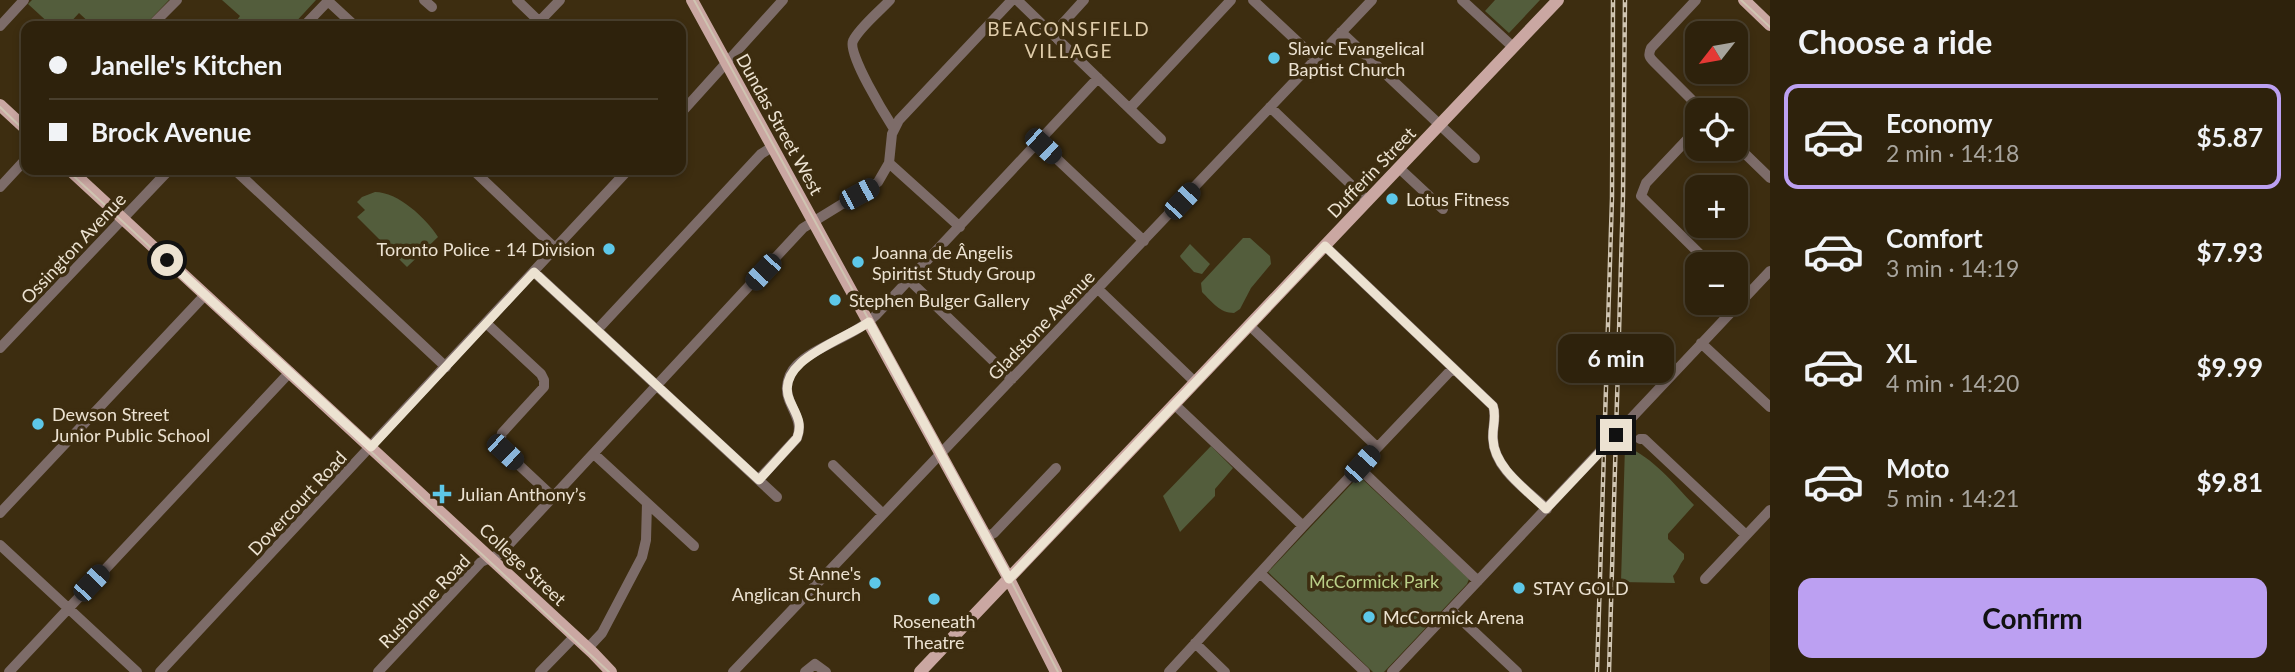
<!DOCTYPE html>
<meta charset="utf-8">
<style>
body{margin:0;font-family:Lato,sans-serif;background:#3a2f1a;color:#f1f3f6;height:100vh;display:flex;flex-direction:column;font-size:26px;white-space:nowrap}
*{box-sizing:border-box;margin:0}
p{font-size:23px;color:#a7a49d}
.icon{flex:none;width:38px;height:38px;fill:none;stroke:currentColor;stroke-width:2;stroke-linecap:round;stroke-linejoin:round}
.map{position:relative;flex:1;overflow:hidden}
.details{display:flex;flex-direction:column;background:#2e220c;width:525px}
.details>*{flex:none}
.banner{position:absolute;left:21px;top:21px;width:665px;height:154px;border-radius:14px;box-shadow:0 4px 10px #0003,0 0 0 2px #493f2d;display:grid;align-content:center;height:154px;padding:0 28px;background:#2e220c}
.needle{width:46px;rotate:239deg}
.fabs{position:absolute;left:1685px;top:21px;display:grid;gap:14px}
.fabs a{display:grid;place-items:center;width:63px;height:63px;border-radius:14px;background:#2e220c;box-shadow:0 4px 10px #0003,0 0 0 2px #493f2d;font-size:35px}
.end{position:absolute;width:32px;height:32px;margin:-16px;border:9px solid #ece2d1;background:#111;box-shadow:0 0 0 4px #111}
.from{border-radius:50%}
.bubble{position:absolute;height:49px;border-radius:14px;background:#2e220c;box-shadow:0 4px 10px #0003,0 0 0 2px #493f2d;font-size:23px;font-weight:700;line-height:49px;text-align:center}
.car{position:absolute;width:21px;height:42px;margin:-21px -10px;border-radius:9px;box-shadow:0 0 5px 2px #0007;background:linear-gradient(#222 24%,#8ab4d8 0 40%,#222 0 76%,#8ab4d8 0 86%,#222 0)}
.banner b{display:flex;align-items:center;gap:24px;height:66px;font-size:26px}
.banner b+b{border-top:2px solid #493f2d}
.banner i{width:18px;height:18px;background:#f1f3f6}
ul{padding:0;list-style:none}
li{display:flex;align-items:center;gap:21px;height:105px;margin:0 14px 10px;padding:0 14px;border:4px solid transparent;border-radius:14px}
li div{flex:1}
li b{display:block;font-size:26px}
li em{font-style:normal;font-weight:700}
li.selected{border-color:#bca0f2}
li>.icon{width:63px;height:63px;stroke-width:1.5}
h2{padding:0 28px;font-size:32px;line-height:84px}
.cta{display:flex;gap:14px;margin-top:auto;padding:14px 28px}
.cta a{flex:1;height:80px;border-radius:14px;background:#bca0f2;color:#111;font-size:28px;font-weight:700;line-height:80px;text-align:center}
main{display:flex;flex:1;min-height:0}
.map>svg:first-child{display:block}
.green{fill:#535d3c}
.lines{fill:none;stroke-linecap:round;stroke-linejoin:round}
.minor{stroke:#7d6c69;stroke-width:10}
.major{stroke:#caa7a2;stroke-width:12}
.tram{stroke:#cfc4b1;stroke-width:2}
.rail-casing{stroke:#cfc4b1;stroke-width:4.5}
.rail{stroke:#3d2d10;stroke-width:2;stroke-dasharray:5;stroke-linecap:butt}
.route{stroke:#ece2d1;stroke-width:9}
.poi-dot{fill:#5dc7e8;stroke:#3d2d10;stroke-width:2.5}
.labels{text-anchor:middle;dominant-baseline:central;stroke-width:7;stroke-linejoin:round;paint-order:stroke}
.poi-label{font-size:18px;fill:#ece2d1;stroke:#3d2d10;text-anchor:start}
.street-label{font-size:18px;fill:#ece2d1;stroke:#3d2d10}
.park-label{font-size:18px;fill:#b9ce87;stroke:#3d2d10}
.neighbourhood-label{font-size:19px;letter-spacing:2px;fill:#dfccaa;stroke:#3d2d10}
</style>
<main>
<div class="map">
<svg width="1770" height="672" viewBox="0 0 1770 672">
<rect width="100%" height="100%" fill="#3d2d10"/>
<path class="green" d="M32,0H169L144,26H93L79,13L67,26H52L28,4Z
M222,0H316L292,26H244L237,20L240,16Z
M1495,0H1540L1509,33L1485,11Z
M375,192C398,192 426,218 438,237L407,267L357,217L365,210L357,202L362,197Z
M1243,238H1250L1270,256L1271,264L1251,288L1240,309L1234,313C1220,313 1212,302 1202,292L1201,283Z
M1190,244L1210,264L1202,274L1194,272L1181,258L1180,256Z
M1211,446L1233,468L1215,489V496L1180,532L1163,496Z
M1625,446C1654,458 1673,483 1694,505L1668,534V539L1684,554V559C1679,565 1678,571 1673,576L1675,583L1621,582Z
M1359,476L1469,579L1467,584L1384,672H1373L1268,572Z"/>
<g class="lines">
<path class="minor" d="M424,0L432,7
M517,0L544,26
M890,0C880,11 859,28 853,41C847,53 885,115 894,129
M1017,0L1161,139
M1253,0L1316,59
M1462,0L1513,47
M1696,0L1651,48C1648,55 1649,57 1654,62L1702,110
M328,1L355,26
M0,26L24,0
M151,26L177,0
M304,26L329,0
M535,26L560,0
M1341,32L1475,158
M1053,34L1084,0
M1270,107L1368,201
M1130,108L1231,0
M681,113L783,0
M1698,128L1646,183L1641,196L1710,264
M1039,142L1144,241
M1736,145L1770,178
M889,163L960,227
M1399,168L1443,209
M235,170L446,367
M473,170L555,248
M0,187L26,159
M1325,246L1493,406C1497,417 1492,427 1493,439C1494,469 1527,490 1547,509
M534,272L777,497
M909,280L1012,379
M1098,289L1195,382
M486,323L541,374L544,380V387L502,433L500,442L505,452L552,496
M1250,326L1377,447
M597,330L761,154L772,147
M1701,343L1770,407
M0,348L169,170
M1174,404L1303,526
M1640,439H1644L1746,535
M594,454L694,546
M833,465L883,514
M1359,468L1478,581
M759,479L797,438C805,418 785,405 787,386C788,378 791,371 796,366C815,346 853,337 875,316L1098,78
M0,513L205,295
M986,537L994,533L1056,468
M0,545L137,672
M1260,573L1365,672
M1705,579L1770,510
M1451,610L1517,672
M1195,643L1225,672
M588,648L602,633L642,557L646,540L647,503
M9,672L290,372
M160,672L628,170
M378,672L481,562L500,554L803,228L878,182L889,163L892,134L899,120L1012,0
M540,672L575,636
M733,672L1372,0
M805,672L815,664L826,672
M1169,672L1303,526L1453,368
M1392,672L1770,271"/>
<path class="major" d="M692,0L1009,579L1056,672
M1744,0L1770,25
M0,105L26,129
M70,170L593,653L611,672
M920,672L1558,0"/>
<path class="tram" d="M694,0L1004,567L1058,672
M1741,0L1770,27
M0,107L26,132
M67,170L609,672"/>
<g class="rail-casing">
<path id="rail" d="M1597,672L1612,198L1613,0
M1609,672L1623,196L1625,0"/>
</g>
<use href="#rail" class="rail"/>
</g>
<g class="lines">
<path class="route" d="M167,260L371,447L534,272L759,480L797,438C803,423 796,414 790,401C772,361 844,340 869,322L1009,579L1325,246L1493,406C1497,417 1492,427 1493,439C1494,468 1527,490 1546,509L1616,435"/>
</g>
<g class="poi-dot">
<circle cx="1274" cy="58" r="7"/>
<circle cx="1392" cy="199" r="7"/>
<circle cx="609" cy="249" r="7"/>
<circle cx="858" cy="262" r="7"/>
<circle cx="835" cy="300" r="7"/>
<circle cx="38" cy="424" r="7"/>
<path d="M438.5 483.5h7v7h7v7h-7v7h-7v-7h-7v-7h7z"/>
<circle cx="875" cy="583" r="7"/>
<circle cx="1519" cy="588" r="7"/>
<circle cx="934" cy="599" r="7"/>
<circle cx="1369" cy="617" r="7"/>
</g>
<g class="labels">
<g class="poi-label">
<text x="1288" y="48">Slavic Evangelical<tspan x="1288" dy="21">Baptist Church</tspan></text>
<text x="1406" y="199">Lotus Fitness</text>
<text x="595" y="249" text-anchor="end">Toronto Police - 14 Division</text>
<text x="872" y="252">Joanna de Ângelis<tspan x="872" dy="21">Spiritist Study Group</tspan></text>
<text x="849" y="300">Stephen Bulger Gallery</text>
<text x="52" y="414">Dewson Street<tspan x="52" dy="21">Junior Public School</tspan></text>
<text x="458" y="494">Julian Anthony’s</text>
<text x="861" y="573" text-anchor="end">St Anne's<tspan x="861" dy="21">Anglican Church</tspan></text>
<text x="1533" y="588">STAY GOLD</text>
<text x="1383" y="617">McCormick Arena</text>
<text x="934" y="621" text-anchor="middle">Roseneath<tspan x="934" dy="21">Theatre</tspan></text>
</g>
<g class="street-label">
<text transform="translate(780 124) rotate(61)">Dundas Street West</text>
<text transform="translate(1371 172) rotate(-46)">Dufferin Street</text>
<text transform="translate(73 248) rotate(-47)">Ossington Avenue</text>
<text transform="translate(1041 325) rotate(-46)">Gladstone Avenue</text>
<text transform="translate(297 503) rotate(-47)">Dovercourt Road</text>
<text transform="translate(523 564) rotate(43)">College Street</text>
<text transform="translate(424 601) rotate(-46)">Rusholme Road</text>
</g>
<g class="park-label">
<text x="1374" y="581">McCormick Park</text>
</g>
<g class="neighbourhood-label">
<text x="1069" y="28">BEACONSFIELD<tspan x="1069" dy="22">VILLAGE</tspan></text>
</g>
</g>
</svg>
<div class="fabs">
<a><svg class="needle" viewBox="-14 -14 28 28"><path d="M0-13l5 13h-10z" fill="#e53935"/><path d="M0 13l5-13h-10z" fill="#a7a49d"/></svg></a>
<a><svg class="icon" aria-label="locate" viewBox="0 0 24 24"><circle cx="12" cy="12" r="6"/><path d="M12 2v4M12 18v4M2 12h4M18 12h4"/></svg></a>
<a>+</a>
<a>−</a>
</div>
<i class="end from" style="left:167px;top:260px"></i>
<i class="end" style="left:1616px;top:435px"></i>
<div class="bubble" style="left:1558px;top:334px;width:116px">6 min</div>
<i class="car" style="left:1043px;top:146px;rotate:133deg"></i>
<i class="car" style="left:859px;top:194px;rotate:62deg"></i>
<i class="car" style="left:1182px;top:201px;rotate:43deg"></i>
<i class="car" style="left:763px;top:272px;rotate:223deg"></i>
<i class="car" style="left:505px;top:452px;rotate:133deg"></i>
<i class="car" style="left:1362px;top:464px;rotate:42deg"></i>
<i class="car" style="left:91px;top:583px;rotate:43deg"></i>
<div class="banner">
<b><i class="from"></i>Janelle's Kitchen</b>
<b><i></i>Brock Avenue</b>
</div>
</div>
<section class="details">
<h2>Choose a ride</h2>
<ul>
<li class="selected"><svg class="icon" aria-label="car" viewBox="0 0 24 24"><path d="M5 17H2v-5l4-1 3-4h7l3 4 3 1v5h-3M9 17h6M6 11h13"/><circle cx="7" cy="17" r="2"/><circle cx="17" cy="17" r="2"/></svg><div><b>Economy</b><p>2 min · 14:18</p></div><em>$5.87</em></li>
<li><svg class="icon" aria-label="car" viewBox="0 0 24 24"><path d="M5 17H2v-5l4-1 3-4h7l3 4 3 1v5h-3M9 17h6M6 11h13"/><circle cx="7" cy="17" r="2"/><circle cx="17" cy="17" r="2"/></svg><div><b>Comfort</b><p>3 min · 14:19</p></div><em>$7.93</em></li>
<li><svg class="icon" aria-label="car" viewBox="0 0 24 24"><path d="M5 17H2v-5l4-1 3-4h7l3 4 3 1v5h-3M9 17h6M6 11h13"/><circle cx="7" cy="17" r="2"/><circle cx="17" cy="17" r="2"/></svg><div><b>XL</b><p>4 min · 14:20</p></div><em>$9.99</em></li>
<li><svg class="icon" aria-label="car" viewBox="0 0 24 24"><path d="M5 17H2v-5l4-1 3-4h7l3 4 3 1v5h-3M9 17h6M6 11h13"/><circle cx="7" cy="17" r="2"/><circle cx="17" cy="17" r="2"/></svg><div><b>Moto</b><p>5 min · 14:21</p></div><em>$9.81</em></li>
</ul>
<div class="cta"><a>Confirm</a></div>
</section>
</main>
